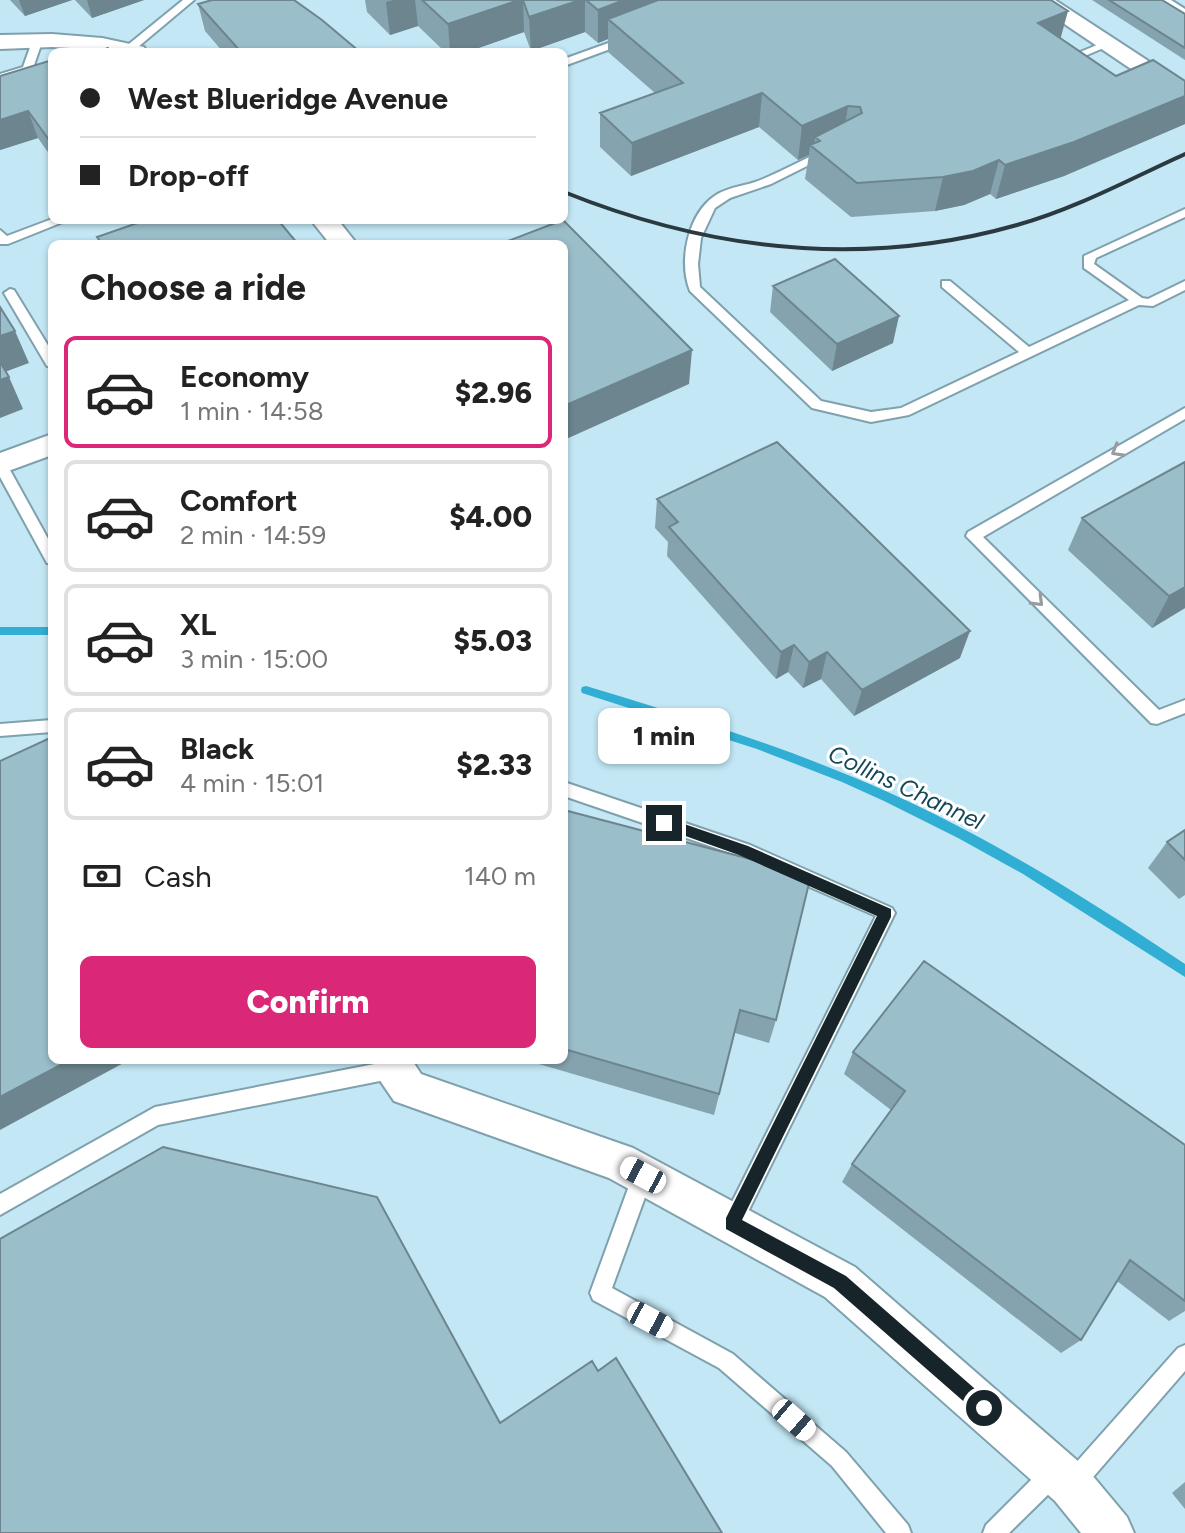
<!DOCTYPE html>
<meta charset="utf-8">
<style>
body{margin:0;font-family:Figtree,sans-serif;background:#f6f6f6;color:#222;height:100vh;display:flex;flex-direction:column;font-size:30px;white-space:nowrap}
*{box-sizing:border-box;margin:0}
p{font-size:26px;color:#767676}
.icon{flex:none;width:44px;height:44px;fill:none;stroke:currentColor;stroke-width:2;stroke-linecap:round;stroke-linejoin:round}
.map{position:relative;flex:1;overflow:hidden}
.panel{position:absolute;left:48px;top:240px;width:520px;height:824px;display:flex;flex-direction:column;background:#fff;border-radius:12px;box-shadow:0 2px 6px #0004}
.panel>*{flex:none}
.top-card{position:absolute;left:48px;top:48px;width:520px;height:176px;border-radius:12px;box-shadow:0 2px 6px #0004;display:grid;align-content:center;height:176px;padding:0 32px;background:#fff}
.end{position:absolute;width:36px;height:36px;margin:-18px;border:10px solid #172429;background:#fff;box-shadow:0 0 0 4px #fff}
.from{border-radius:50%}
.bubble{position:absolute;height:56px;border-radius:12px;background:#fff;box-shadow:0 2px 6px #0004;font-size:26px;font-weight:800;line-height:56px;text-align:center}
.car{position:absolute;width:24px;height:48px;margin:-24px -12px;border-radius:10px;box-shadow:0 0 6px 2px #0007;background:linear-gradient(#fff 24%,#345 0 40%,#fff 0 76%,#345 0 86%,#fff 0)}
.top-card b{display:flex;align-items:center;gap:28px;height:76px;font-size:30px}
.top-card b+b{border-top:2px solid #e0e0e0}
.top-card i{width:20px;height:20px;background:#222}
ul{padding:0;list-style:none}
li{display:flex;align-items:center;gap:24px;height:112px;margin:0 16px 12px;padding:0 16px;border:4px solid #e0e0e0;border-radius:12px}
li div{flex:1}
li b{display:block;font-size:30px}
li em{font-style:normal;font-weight:800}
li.selected{border-color:#db2777}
li>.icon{width:72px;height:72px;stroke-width:1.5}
h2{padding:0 32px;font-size:36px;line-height:96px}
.pay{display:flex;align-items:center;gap:20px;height:88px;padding:0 32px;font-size:30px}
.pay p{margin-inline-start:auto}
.cta{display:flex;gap:16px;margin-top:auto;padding:16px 32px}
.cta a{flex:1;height:92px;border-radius:12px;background:#db2777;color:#fff;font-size:32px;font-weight:800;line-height:92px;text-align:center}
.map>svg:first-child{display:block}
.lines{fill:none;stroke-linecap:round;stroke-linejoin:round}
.stream{fill:#30aed3;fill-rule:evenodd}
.lane-casing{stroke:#7fa1ad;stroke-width:4}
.street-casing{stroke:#7fa1ad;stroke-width:4}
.lane{fill:#fff;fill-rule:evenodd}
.street{fill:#fff;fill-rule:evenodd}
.rail{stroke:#2b3a40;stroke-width:4}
.wall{fill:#85a3af}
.shaded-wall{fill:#6c858e}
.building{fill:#9bbecb;stroke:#6c858e;stroke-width:2}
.oneway{stroke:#979c9f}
.route{fill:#172429}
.labels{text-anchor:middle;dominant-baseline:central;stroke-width:6;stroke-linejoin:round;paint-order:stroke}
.water-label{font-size:24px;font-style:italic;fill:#144857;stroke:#fff}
</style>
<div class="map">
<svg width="1185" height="1533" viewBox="0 0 1185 1533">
<rect width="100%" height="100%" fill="#c3e7f5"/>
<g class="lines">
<path class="stream" d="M0,627H52V635H0Z
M586,686C689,717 792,749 890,793C994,840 1091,901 1185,964V977L1023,874L958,838L884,801L842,782L757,749L582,693L581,690L582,687Z"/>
<g class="lane-casing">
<path id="lane" d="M183,0H194L132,52H124V48Z
M1159,0H1171L1185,9V16Z
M38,36L43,39L32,71L0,80V74L23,67L33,39Z
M628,36L633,39L632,41L564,66V59Z
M1104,42L1113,44L1068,63L1059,61Z
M825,150L835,152L771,184L730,198L715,208L701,238L698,264L700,287L821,401L871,412L901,408L1019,352L942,287V281H950L1029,347L1129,300L1084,268V256L1185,209V217L1096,258L1094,264L1142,298L1148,299L1185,281V290L1153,306L1139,305L909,415L871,422L812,408L690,291C678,261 688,213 716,195C730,186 748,186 763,179C784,170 804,159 825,150Z
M52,219L68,220L8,244H0V230L7,236Z
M10,289L14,290L52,352V367L47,366L4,293Z
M1185,408V419L983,537L1159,710L1185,700V713L1157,724L1151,723L966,536L968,532Z
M0,459L5,461L52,546V564L47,563L0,477Z
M52,720V732L0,736V724Z
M564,782L750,845L892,908L895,913L739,1230L732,1233L725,1230L722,1223L725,1216L876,916L739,856L564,796Z
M395,1060L401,1063L404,1069L401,1075L395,1078L158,1125L0,1215V1194L155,1107Z
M643,1165L650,1168L653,1175L612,1288L733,1354L846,1452L908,1525L911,1533H886L832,1466L719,1368L593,1300L590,1293L633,1175L636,1168Z
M1185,1345V1371L1081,1491L1073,1494L1065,1491L1062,1483L1065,1475L1178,1348Z
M1055,1461L1063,1464L1066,1472L1063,1480L1009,1533H983L986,1525L1047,1464Z"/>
</g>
<g class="street-casing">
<path id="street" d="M1029,0H1055L1185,85V102L1177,100Z
M52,34L102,38L144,47L147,52L52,47L0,49V35Z
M311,220H338L357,244H330Z
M52,434V455L0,474V453Z
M374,1060H412L421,1074L633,1148L855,1267L1087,1469L1127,1517L1134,1533H1081L1055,1501L825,1297L609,1178L394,1101L381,1082Z"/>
</g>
<use href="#lane" class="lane"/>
<use href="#street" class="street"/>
<path class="rail" d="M564,192C711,251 862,269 1017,225C1075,209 1130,179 1185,154"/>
</g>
<path class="wall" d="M10,0H72L25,16Z
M75,0H144L92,18Z
M365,0H1051L1060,38L1116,76L1185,81V124L1064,176L996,199L990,194L964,205L935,211L851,217L805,179L809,155L798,160L759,127L631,176L600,147V113L655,93L608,52V39L598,43L585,32L531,51L524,32L467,52H445L418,26L390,35L367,12Z
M1092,0H1162L1185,14V60Z
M198,4L360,52H223L205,31Z
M52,60V158L38,138L0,150V76Z
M773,286L893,343L832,371L770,312Z
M657,499L960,658L854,716L821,679L803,688L788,672L776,679L667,556L668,542L655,528Z
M1082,518L1185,608L1152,628L1068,550Z
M564,810L776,1020L769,1043L735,1033L714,1115L525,1060H564Z
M1185,830V895L1179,899L1148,868L1167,842Z
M853,1052L1185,1145V1311L1169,1321L1117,1281L1081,1340L1061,1353L842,1182L852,1164L891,1110L844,1074Z
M1185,1482V1509L1172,1493Z"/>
<path class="shaded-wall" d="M19,0H72L25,16Z
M87,0H144L92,18Z
M393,0H415L418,26L390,35L386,2Z
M519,0H523L524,32L467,52H450L448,24Z
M580,0H585V32L531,51L529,17Z
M624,0H712L608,19V39L598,43V10Z
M1068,11L1059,44L1038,23Z
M762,93L759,127L631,176L632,143Z
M1185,96V124L1064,176L996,199L1005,165Z
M848,106L843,139L820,141L815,137L814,148L810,145L809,155L798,160L802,126Z
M28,111L38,138L0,150V120Z
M999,160L990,194L964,205L935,211L943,177Z
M899,316L893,343L832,371L837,344Z
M15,331L29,363L2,373L0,369V336Z
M692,350L689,384L564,440V406Z
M9,377L23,409L0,418V380Z
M1185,587V608L1152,628L1169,596Z
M970,631L960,658L854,716L862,690Z
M794,645L788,672L776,679L781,652Z
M827,652L821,679L803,688L809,662Z
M70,1060H129L0,1130V1097Z"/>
<path class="building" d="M212,0H294L322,20L360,52H241L198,4Z
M422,0H519L448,24Z
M523,0H580L529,17Z
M586,0H624L598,10Z
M658,0H1051L1068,11L1038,23L1116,76L1153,60L1185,81V96L1074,142L1005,165L999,160L973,171L943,177L857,183L810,145L820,141L815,137L862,113L860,107L848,106L802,126L762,93L632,143L600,113L683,83L608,19Z
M1109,0H1162L1185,14V48Z
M108,48L111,52H97Z
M52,60V144L28,111L0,120V76Z
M146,220H278L298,244H102L97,237Z
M563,220L692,350L564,406V244H500Z
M835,259L899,316L837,344L773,286Z
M0,307L15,331L0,336Z
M0,362L9,377L0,380Z
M777,442L970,631L862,690L827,652L809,662L794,645L781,652L669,527L678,522L657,499Z
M1185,462V587L1169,596L1082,518Z
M52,737V1060H70L0,1097V761Z
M564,810L811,875L776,1020L740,1010L719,1094L564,1049Z
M1185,830V860L1167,842Z
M924,961L1185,1145V1301L1130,1260L1081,1340L852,1164L905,1091L853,1052Z
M163,1147L377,1197L500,1423L592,1361L598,1371L616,1358L722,1533H0V1239Z"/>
<defs><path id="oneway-chevron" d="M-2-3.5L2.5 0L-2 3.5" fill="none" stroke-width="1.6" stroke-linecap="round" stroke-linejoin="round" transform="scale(2)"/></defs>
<g class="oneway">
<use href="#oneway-chevron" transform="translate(1117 451) rotate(150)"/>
<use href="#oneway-chevron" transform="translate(1038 601) rotate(45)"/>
</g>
<path class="route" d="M664,817L748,846L891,909V917L742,1220L846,1276L990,1402L992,1408L990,1414L984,1416L978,1414L834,1288L726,1229V1218L877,916L739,855L660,827V819Z"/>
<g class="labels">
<g class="water-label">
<text transform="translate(906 787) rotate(25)">Collins Channel</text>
</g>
</g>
</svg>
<i class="end from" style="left:984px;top:1408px"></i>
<i class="end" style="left:664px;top:823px"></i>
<div class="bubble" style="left:598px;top:708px;width:132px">1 min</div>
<i class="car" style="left:643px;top:1175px;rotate:298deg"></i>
<i class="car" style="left:650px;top:1320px;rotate:118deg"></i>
<i class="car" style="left:794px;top:1420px;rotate:131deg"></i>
<div class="top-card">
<b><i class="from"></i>West Blueridge Avenue</b>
<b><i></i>Drop-off</b>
</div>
<section class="panel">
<h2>Choose a ride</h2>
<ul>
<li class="selected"><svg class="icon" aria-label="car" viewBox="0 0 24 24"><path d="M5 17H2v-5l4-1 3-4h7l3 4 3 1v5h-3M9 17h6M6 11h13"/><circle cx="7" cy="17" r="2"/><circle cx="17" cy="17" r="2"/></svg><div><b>Economy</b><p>1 min · 14:58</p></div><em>$2.96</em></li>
<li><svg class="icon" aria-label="car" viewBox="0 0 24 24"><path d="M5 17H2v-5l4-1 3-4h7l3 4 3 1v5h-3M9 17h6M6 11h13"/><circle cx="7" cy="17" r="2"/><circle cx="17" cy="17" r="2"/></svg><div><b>Comfort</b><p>2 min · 14:59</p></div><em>$4.00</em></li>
<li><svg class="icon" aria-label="car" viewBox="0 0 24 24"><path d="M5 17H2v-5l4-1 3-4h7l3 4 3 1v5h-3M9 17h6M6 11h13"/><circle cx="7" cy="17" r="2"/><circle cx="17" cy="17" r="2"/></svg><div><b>XL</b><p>3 min · 15:00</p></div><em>$5.03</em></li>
<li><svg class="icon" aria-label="car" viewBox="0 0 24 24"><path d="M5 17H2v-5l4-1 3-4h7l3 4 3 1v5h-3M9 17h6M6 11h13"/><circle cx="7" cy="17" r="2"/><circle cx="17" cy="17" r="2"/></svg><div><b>Black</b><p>4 min · 15:01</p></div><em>$2.33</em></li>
</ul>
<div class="pay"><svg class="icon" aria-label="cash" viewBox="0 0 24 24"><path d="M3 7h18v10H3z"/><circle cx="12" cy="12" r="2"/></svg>Cash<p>140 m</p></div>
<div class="cta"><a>Confirm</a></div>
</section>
</div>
